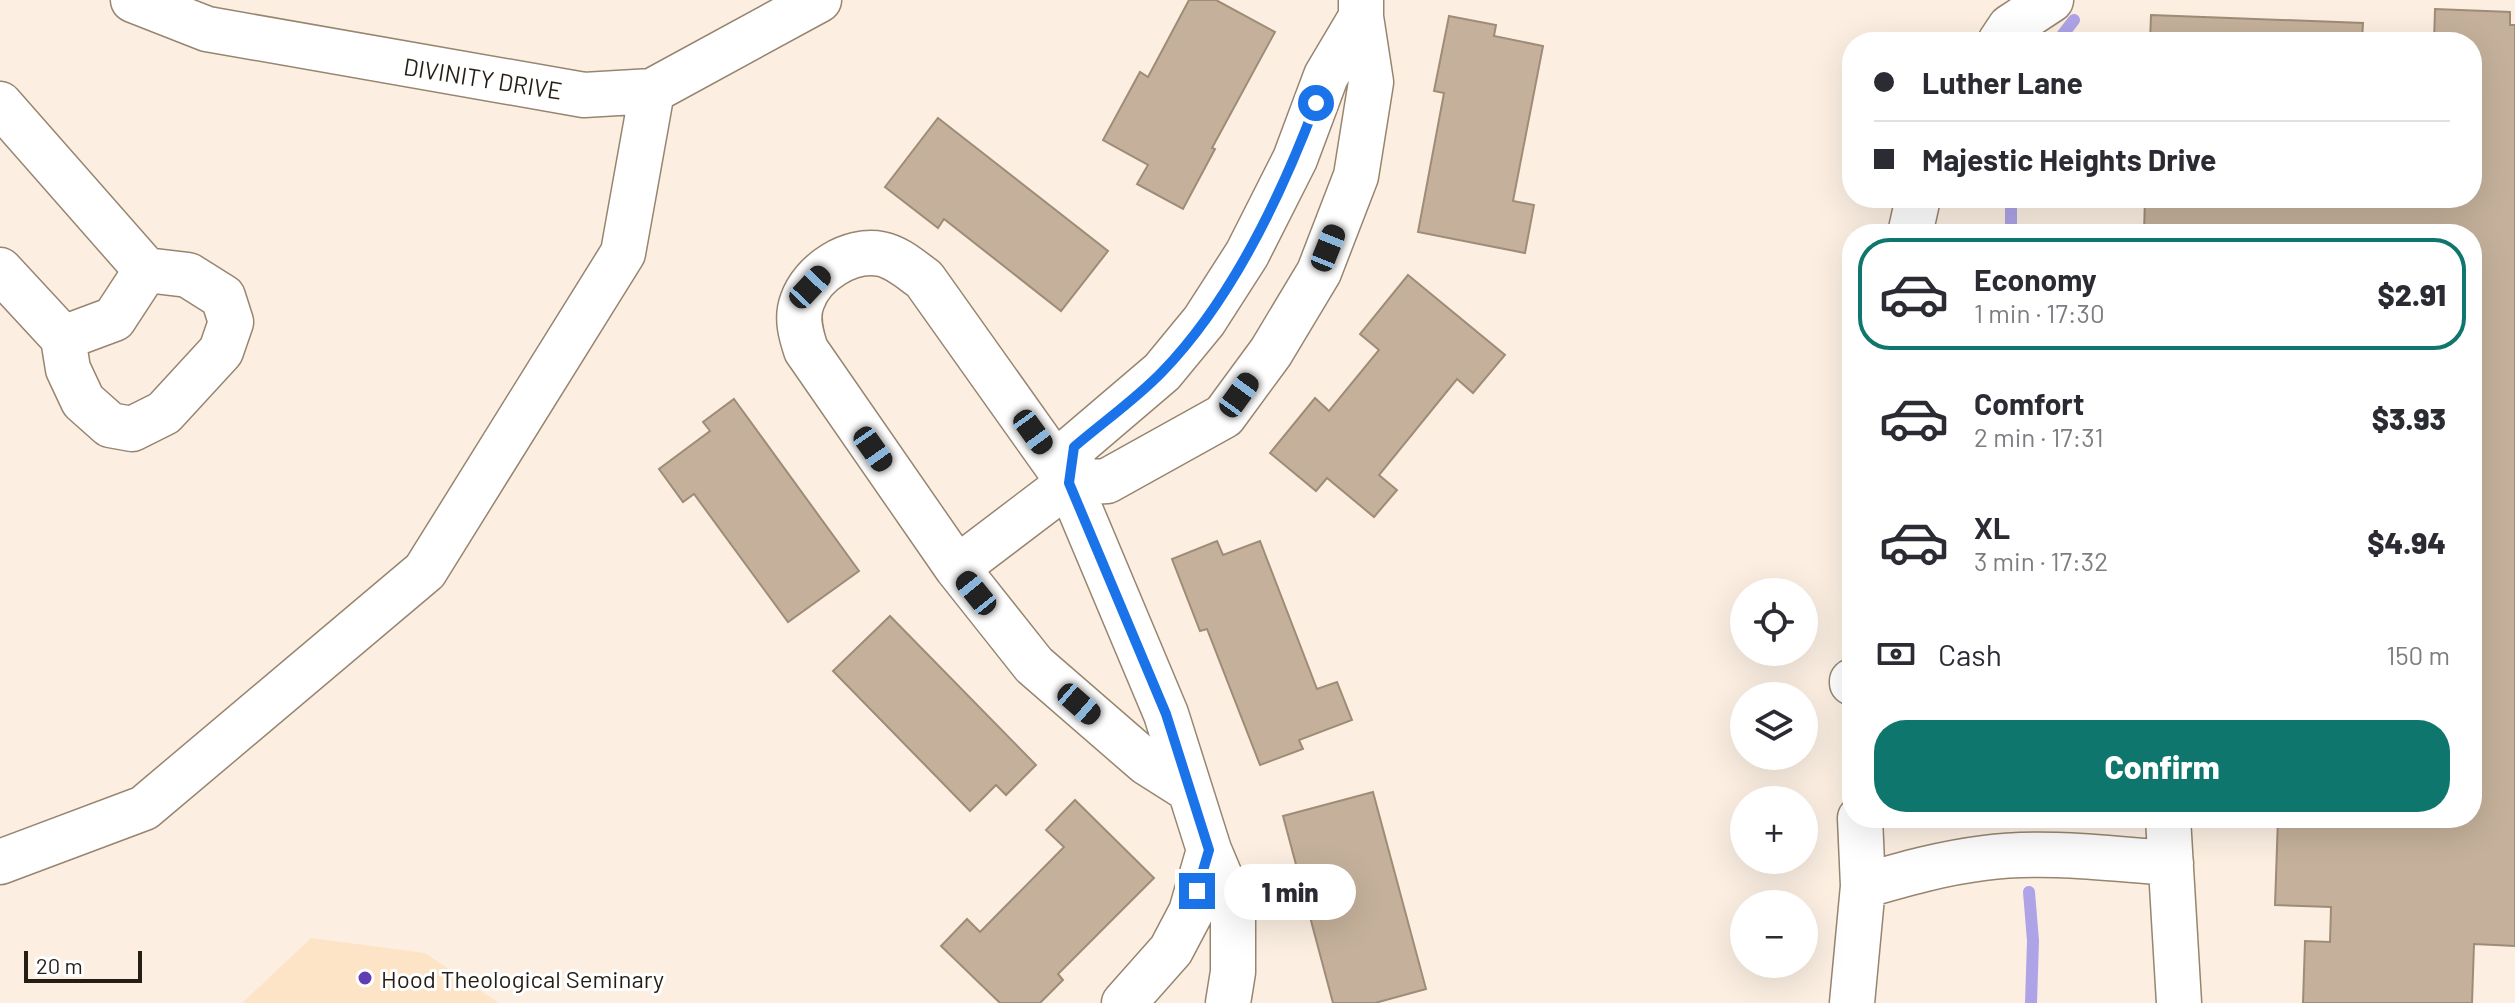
<!DOCTYPE html>
<meta charset="utf-8">
<style>
body{margin:0;font-family:Barlow,sans-serif;background:#f7f7f7;color:#2b2b33;height:100vh;display:flex;flex-direction:column;font-size:30px;white-space:nowrap}
*{box-sizing:border-box;margin:0}
p{font-size:26px;color:#7c7c81}
.icon{flex:none;width:44px;height:44px;fill:none;stroke:currentColor;stroke-width:2;stroke-linecap:round;stroke-linejoin:round}
.map{position:relative;flex:1;overflow:hidden}
.panel{position:absolute;left:1842px;top:224px;width:640px;height:604px;display:flex;flex-direction:column;background:#fff;border-radius:32px;box-shadow:0 8px 32px #0002}
.panel>*{flex:none}
.hud{position:absolute;left:1842px;top:32px;width:640px;height:176px;border-radius:32px;box-shadow:0 8px 32px #0002;display:grid;align-content:center;height:176px;padding:0 32px;background:#fff}
.controls{position:absolute;left:1730px;top:578px;display:grid;gap:16px}
.controls a{display:grid;place-items:center;width:88px;height:88px;border-radius:50%;background:#fff;box-shadow:0 8px 32px #0002;font-size:40px}
.scale{position:absolute;left:24px;bottom:20px;width:118px;box-sizing:border-box;padding-left:8px;border:4px solid #251e15;border-top:0;font-size:22px;line-height:28px;white-space:nowrap;color:#251e15;-webkit-text-stroke:6px #fff;paint-order:stroke}
.end{position:absolute;width:36px;height:36px;margin:-18px;border:10px solid #1a73e8;background:#fff;box-shadow:0 0 0 4px #fff}
.from{border-radius:50%}
.bubble{position:absolute;height:56px;border-radius:28px;background:#fff;box-shadow:0 8px 32px #0002;font-size:26px;font-weight:800;line-height:56px;text-align:center}
.car{position:absolute;width:24px;height:48px;margin:-24px -12px;border-radius:10px;box-shadow:0 0 6px 2px #0007;background:linear-gradient(#222 24%,#8ab4d8 0 40%,#222 0 76%,#8ab4d8 0 86%,#222 0)}
.hud b{display:flex;align-items:center;gap:28px;height:76px;font-size:30px}
.hud b+b{border-top:2px solid #e1e1e2}
.hud i{width:20px;height:20px;background:#2b2b33}
ul{padding:14px 0 0;list-style:none}
li{display:flex;align-items:center;gap:24px;height:112px;margin:0 16px 12px;padding:0 16px;border:4px solid transparent;border-radius:32px}
li div{flex:1}
li b{display:block;font-size:30px}
li em{font-style:normal;font-weight:800}
li.selected{border-color:#0f766e}
li>.icon{width:72px;height:72px;stroke-width:1.5}
.pay{display:flex;align-items:center;gap:20px;height:88px;padding:0 32px;font-size:30px}
.pay p{margin-inline-start:auto}
.action{display:flex;gap:16px;margin-top:auto;padding:16px 32px}
.action a{flex:1;height:92px;border-radius:32px;background:#0f766e;color:#fff;font-size:32px;font-weight:800;line-height:92px;text-align:center}
.map>svg:first-child{display:block}
.built{fill:#fee4c6}
.lines{fill:none;stroke-linecap:round;stroke-linejoin:round}
.stream{stroke:#aea3e7;stroke-width:12}
.building{fill:#c5b19b;stroke:#9e8c76;stroke-width:2}
.minor-casing{stroke:#978570;stroke-width:47}
.minor{stroke:#fff;stroke-width:44}
.route{stroke:#1a73e8;stroke-width:10}
.poi-dot{fill:#603db5;stroke:#fff;stroke-width:3}
.labels{text-anchor:middle;dominant-baseline:central;stroke-width:6;stroke-linejoin:round;paint-order:stroke}
.street-label{font-size:24px;fill:#251e15;stroke:#fff}
.poi-label{font-size:24px;fill:#251e15;stroke:#fff;text-anchor:start}
</style>
<div class="map">
<svg width="2515" height="1003" viewBox="0 0 2515 1003">
<rect width="100%" height="100%" fill="#fcefe2"/>
<path class="built" d="M311,938L425,953L499,1003H242Z"/>
<g class="lines">
<path class="stream" d="M2057,42L2074,20
M2011,234V198
M2029,892L2033,941L2031,1003"/>
</g>
<path class="building" d="M1189,0H1216L1275,32L1212,148L1215,149L1183,209L1137,184L1148,165L1103,140L1140,72L1148,77Z
M2435,9L2510,12V25H2515V946L2474,944L2472,1003H2303L2305,941L2330,942L2331,907L2275,905L2278,818H2472V234H2144L2145,198H2472V42H2434Z
M2151,15L2363,23L2362,40L2426,42H2150Z
M1449,16L1496,25L1494,36L1543,46L1513,201L1534,205L1525,253L1418,232L1444,93L1434,91Z
M938,118L1108,251L1061,311L944,219L938,228L885,187Z
M1408,275L1505,355L1473,393L1457,379L1379,475L1397,490L1374,517L1327,478L1316,491L1270,453L1315,398L1329,411L1379,350L1360,334Z
M734,399L859,571L788,622L694,494L683,502L659,469L710,431L703,422Z
M1217,541L1223,555L1260,541L1317,689L1337,682L1352,720L1299,740L1303,749L1260,765L1207,629L1200,631L1172,559Z
M890,616L1036,765L1006,795L996,785L970,811L833,671Z
M1373,792L1426,989L1375,1003H1333L1283,816Z
M1075,800L1154,878L1058,974L1063,980L1040,1003H1000L941,946L967,919L980,932L1064,847L1046,830Z"/>
<g class="lines">
<g class="minor-casing">
<path id="minor" d="M133,0L207,29L584,95L652,91L819,0
M2000,42L2010,27L2051,0
M0,104L146,270L114,319L63,338L0,270
M1910,234L1918,198
M63,338L68,369L83,401L110,425L132,429L164,413L221,351L231,322L223,297L188,275L146,270
M1069,483L924,279C911,270 897,257 881,254C850,248 812,272 802,302C796,318 801,335 806,350L957,568L1034,665L1147,763L1188,789
M1069,483L1107,481L1224,416L1271,352L1319,272L1356,176L1371,82L1361,17V0
M1069,483L1074,447L1162,372L1204,321L1247,254L1295,159L1326,76L1361,17
M957,568L1069,483L1166,714L1209,850L1233,907V972L1228,1003
M1852,681V683
M2168,818L2179,1003
M0,862L144,808L425,571L623,253L652,91
M1863,886C1904,874 1943,863 1984,858C2045,850 2110,859 2171,863
M1124,1003L1171,950L1191,912L1209,850
M1852,1003L1863,886L1860,818"/>
</g>
<use href="#minor" class="minor"/>
</g>
<g class="lines">
<path class="route" d="M1197,891L1209,850L1166,714L1069,483L1074,447C1103,422 1136,399 1162,372C1232,300 1281,196 1316,103"/>
</g>
<circle class="poi-dot" cx="365" cy="978" r="8"/>
<g class="labels">
<g class="street-label">
<text transform="translate(483 78) rotate(9)">DIVINITY DRIVE</text>
</g>
<g class="poi-label">
<text x="381" y="978">Hood Theological Seminary</text>
</g>
</g>
</svg>
<div class="controls">
<a><svg class="icon" aria-label="locate" viewBox="0 0 24 24"><circle cx="12" cy="12" r="6"/><path d="M12 2v4M12 18v4M2 12h4M18 12h4"/></svg></a>
<a><svg class="icon" aria-label="layers" viewBox="0 0 24 24"><path d="M12 4l9 5-9 5-9-5zM3 14l9 5 9-5"/></svg></a>
<a>+</a>
<a>−</a>
</div>
<div class="scale">20 m</div>
<i class="end from" style="left:1316px;top:103px"></i>
<i class="end" style="left:1197px;top:891px"></i>
<div class="bubble" style="left:1224px;top:864px;width:132px">1 min</div>
<i class="car" style="left:1328px;top:248px;rotate:22deg"></i>
<i class="car" style="left:810px;top:287px;rotate:43deg"></i>
<i class="car" style="left:1239px;top:395px;rotate:36deg"></i>
<i class="car" style="left:1033px;top:432px;rotate:144deg"></i>
<i class="car" style="left:873px;top:449px;rotate:145deg"></i>
<i class="car" style="left:976px;top:593px;rotate:321deg"></i>
<i class="car" style="left:1079px;top:704px;rotate:131deg"></i>
<div class="hud">
<b><i class="from"></i>Luther Lane</b>
<b><i></i>Majestic Heights Drive</b>
</div>
<section class="panel">
<ul>
<li class="selected"><svg class="icon" aria-label="car" viewBox="0 0 24 24"><path d="M5 17H2v-5l4-1 3-4h7l3 4 3 1v5h-3M9 17h6M6 11h13"/><circle cx="7" cy="17" r="2"/><circle cx="17" cy="17" r="2"/></svg><div><b>Economy</b><p>1 min · 17:30</p></div><em>$2.91</em></li>
<li><svg class="icon" aria-label="car" viewBox="0 0 24 24"><path d="M5 17H2v-5l4-1 3-4h7l3 4 3 1v5h-3M9 17h6M6 11h13"/><circle cx="7" cy="17" r="2"/><circle cx="17" cy="17" r="2"/></svg><div><b>Comfort</b><p>2 min · 17:31</p></div><em>$3.93</em></li>
<li><svg class="icon" aria-label="car" viewBox="0 0 24 24"><path d="M5 17H2v-5l4-1 3-4h7l3 4 3 1v5h-3M9 17h6M6 11h13"/><circle cx="7" cy="17" r="2"/><circle cx="17" cy="17" r="2"/></svg><div><b>XL</b><p>3 min · 17:32</p></div><em>$4.94</em></li>
</ul>
<div class="pay"><svg class="icon" aria-label="cash" viewBox="0 0 24 24"><path d="M3 7h18v10H3z"/><circle cx="12" cy="12" r="2"/></svg>Cash<p>150 m</p></div>
<div class="action"><a>Confirm</a></div>
</section>
</div>
